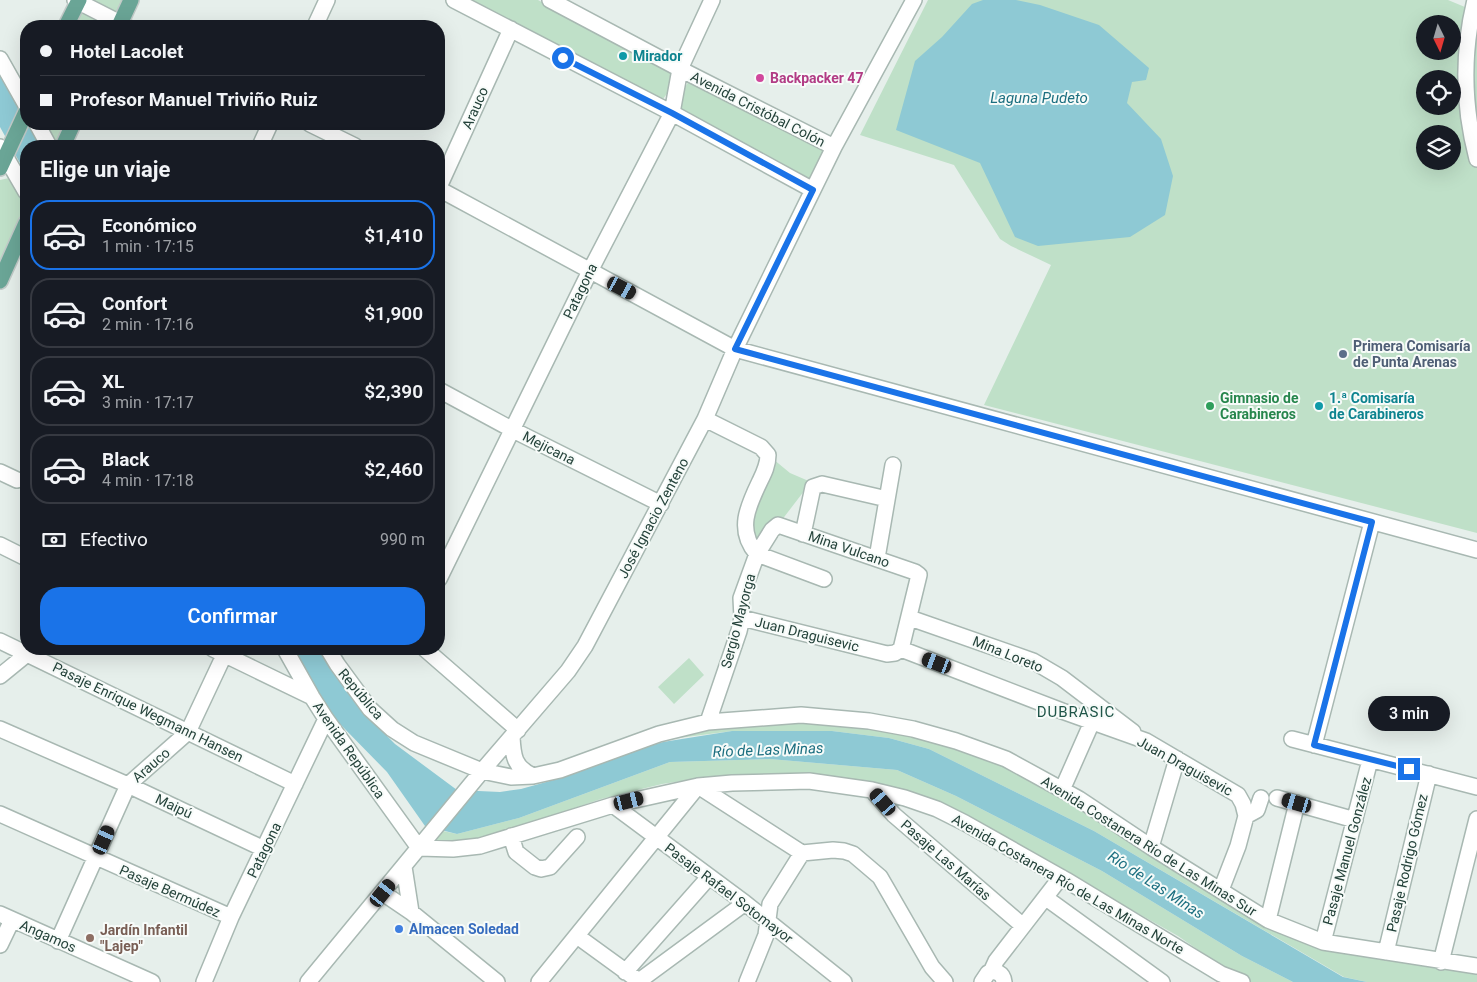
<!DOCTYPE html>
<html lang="es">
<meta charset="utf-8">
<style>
body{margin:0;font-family:Roboto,sans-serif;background:#20242c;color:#f1f3f6;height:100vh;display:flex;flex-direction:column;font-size:19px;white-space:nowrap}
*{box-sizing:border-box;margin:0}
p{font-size:16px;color:#9ea1a6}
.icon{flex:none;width:28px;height:28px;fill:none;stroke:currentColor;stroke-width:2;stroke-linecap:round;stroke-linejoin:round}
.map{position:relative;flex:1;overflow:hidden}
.sheet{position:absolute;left:20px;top:140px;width:425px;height:515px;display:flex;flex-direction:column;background:#171b24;border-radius:20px;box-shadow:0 5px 20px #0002}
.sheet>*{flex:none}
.hud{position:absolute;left:20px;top:20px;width:425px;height:110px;border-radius:20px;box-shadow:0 5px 20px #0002;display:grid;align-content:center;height:110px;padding:0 20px;background:#171b24}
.needle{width:32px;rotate:175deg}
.buttons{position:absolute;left:1416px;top:15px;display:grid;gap:10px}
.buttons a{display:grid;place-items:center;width:45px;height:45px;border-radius:50%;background:#171b24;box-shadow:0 5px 20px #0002;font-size:25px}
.end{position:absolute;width:22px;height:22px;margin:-11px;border:6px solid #1a73e8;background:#fff;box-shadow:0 0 0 2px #fff}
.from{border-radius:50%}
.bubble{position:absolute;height:35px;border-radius:18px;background:#171b24;box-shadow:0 5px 20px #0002;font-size:16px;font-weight:600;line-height:35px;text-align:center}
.car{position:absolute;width:15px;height:30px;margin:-15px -8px;border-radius:6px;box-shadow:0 0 4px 1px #0007;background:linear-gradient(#222 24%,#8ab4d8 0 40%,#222 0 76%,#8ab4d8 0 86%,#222 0)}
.hud b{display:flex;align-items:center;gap:18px;height:48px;font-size:19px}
.hud b+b{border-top:1px solid #363941}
.hud i{width:12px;height:12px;background:#f1f3f6}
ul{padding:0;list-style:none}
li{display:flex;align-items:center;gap:15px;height:70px;margin:0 10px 8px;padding:0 10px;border:2px solid #363941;border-radius:20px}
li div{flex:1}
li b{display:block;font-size:19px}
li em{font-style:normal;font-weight:600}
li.current{border-color:#1a73e8}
li>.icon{width:45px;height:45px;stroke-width:1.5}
h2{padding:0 20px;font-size:22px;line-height:60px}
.pay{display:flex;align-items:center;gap:12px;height:55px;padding:0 20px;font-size:19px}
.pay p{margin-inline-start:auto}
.cta{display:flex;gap:10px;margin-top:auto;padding:10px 20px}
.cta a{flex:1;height:58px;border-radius:20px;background:#1a73e8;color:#fff;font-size:20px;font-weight:600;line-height:58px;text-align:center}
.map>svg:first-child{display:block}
.green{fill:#bfe0c8;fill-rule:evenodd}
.water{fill:#8ec9d4}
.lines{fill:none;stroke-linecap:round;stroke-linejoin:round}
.minor-casing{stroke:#a8b8b2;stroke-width:18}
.major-casing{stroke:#c2cac8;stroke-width:18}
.minor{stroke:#fff;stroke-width:15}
.major{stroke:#6aa596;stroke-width:15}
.route{stroke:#1a73e8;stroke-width:6}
.culture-dot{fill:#0f9aa8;stroke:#f7fbf9;stroke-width:2}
.hotel-dot{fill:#d1479c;stroke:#f7fbf9;stroke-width:2}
.service-dot{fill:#5c6f8a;stroke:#f7fbf9;stroke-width:2}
.leisure-dot{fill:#2e9e5b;stroke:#f7fbf9;stroke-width:2}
.shop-dot{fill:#3f7fe0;stroke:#f7fbf9;stroke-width:2}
.education-dot{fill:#8d6e63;stroke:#f7fbf9;stroke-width:2}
.labels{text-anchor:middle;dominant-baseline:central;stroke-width:4;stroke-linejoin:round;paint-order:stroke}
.culture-label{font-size:14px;font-weight:bold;fill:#0d838f;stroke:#f7fbf9;text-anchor:start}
.hotel-label{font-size:14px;font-weight:bold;fill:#b23c85;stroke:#f7fbf9;text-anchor:start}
.street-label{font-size:14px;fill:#24423a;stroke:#f7fbf9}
.service-label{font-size:14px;font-weight:bold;fill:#4e5e75;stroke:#f7fbf9;text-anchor:start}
.leisure-label{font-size:14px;font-weight:bold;fill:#27864d;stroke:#f7fbf9;text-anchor:start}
.shop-label{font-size:14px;font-weight:bold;fill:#366cbe;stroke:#f7fbf9;text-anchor:start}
.education-label{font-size:14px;font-weight:bold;fill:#785e54;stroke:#f7fbf9;text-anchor:start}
.water-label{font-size:15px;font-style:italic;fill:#1c6f80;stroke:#f7fbf9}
.neighbourhood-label{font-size:15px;letter-spacing:1px;fill:#1f5548;stroke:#f7fbf9}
</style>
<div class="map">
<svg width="1477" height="982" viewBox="0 0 1477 982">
<rect width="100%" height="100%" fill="#e6efeb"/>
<path class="green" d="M85,0H126L113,26H72Z
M460,0H538L668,69L672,75L669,91L663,99L654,100Z
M928,0H1448L1477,12V533L984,405L1051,265L1011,246L1000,239L954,165L860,135ZM1425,24H1452V51H1425ZM1425,79H1452V106H1425ZM1425,134H1452V161H1425Z
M689,81L821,148L823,153L811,178L804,181L684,116C678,101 680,94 689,81Z
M43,124H67L57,146Z
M9,178L26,209L0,262V180Z
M773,459L790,473L811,482L778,525L766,526L750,547L747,508Z
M689,658L704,675L674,704L658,687Z
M810,723L882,729L961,749L1008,767L1335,950L1477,974V982H1367L1344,977L1094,831L929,749L889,738L832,731H733L678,738L718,728L766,724Z
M770,759L897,770L956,796L1102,871L1242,956L1293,982H1251L1229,971L1178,936L975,821L873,783L850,779L806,775L748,774L702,778L662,784L601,799L493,836L466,843H431L443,831L457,834L519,818L670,762Z"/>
<path class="water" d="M983,0H1016L1040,5L1099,25L1149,68L1146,80L1132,82L1127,103L1161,139L1173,176L1165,215L1130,237L1038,246L1015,237L980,163L896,130L915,61L942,37L972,4Z
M0,75L40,146H26V174L0,127Z
M291,649H320L342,685L356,704L375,724L395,744L457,790L500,792L521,789L557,779L609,758L663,742L732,731H832L889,738L929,749L1094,831L1343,977L1367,982H1293L1242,956L1102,871L956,796L897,770L770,759L670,762L519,818L457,834L425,826L387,772L339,723L323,702Z"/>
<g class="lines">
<g class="minor-casing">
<path id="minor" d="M75,0L126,26
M454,0L672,113L813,190
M550,0L680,69L834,147
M1475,0C1462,53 1463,106 1477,159
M315,26L327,0
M0,59L26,105
M37,124L49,146
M310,124L355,146
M260,146L270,124
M0,147L26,192
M439,187L511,29
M439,189L735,349L1477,550
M439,390L513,430L661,504
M705,419L761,447L768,455C768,465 764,473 760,481C748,506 736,530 757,554L824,579
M0,472L17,480
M803,534L813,487L822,484L887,499
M0,545L26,558
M877,558L893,465
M439,579L590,271L672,113L680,69L712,0
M742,618L887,654L895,653L901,649
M910,618L1033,661L1062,678L1133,732
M0,641L295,784
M213,649L312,697
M285,649L312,697L326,719L419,848L453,849L480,846L613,805L698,786L732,783L809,781L872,790L905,798L937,809L965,823L1066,880L1221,974L1242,982
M328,649L337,664L370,709L392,729L414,743L482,771L511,777L533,776L560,770L659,734L708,722L801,715L869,721L913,729L956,741L1006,759L1079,799L1151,847L1268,920L1323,942L1477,966
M425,649L518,730
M901,649L1062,711L1146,741L1238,795L1243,804L1246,816
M0,676L27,654L29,649
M708,722L739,631L742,618L741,598L757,554L772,530L778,525L915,572L919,575L901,649
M0,729L128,785L264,849
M512,737C513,756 514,767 533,776
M1292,739L1477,787
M1314,745L1372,522
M872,790L894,815L1023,926
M1062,790L1096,713
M1277,798L1355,820
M613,805L745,903L844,982
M0,814L231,917
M511,836L516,852L535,867L541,869L550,867L577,837
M1151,847L1177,759
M404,867L411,912
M1221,890L1238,846L1246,816L1257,810L1261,798
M383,893L411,912L497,982
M1046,898L1162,982
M0,914L152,982
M1268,920L1297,803
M577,936L639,981L745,903
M58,941L128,785L188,732L227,649
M1323,942L1370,760
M0,945L12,920
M1386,952L1429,774
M1441,962L1477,819
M625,972L709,877
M991,972L996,961L1061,877
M204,982L231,917L326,719
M308,982L482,771L568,671L585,646L705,419L735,349L834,147L914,0
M539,982L698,786L802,853L833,850L844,851L853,854L880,877L932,967L945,982
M747,982L766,935L770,904L802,853
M982,982L988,973C996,970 1003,973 1004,982"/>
</g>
<g class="major-casing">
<path id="major" d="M66,26L79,0
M119,26L131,0
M63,146L73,124
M0,168L26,112
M0,281L26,223"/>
</g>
<use href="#minor" class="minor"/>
<use href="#major" class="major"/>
</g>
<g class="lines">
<path class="route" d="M563,58L672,113L813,190L735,349L1372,522L1314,745L1409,769"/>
</g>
<g class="culture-dot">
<circle cx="623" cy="56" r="5"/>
<circle cx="1319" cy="406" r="5"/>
</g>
<circle class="hotel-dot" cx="760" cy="78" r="5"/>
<circle class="service-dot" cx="1343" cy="354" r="5"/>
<circle class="leisure-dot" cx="1210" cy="406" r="5"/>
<circle class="shop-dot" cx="399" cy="929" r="5"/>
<circle class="education-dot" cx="90" cy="938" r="5"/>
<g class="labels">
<g class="culture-label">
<text x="633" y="56">Mirador</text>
<text x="1329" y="398">1.ª Comisaría<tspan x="1329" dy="16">de Carabineros</tspan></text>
</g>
<g class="hotel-label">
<text x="770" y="78">Backpacker 47</text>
</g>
<g class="street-label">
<text transform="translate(475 108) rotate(-66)">Arauco</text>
<text transform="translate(758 109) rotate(27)">Avenida Cristóbal Colón</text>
<text transform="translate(580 291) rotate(-64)">Patagona</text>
<text transform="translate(549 448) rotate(27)">Mejicana</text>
<text transform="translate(653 518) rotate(-62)">José Ignacio Zenteno</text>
<text transform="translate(849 549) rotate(19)">Mina Vulcano</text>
<text transform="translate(738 621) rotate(-75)">Sergio Mayorga</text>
<text transform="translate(807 634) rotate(14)">Juan Draguisevic</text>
<text transform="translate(1008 654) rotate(22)">Mina Loreto</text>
<text transform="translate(361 694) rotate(50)">República</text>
<text transform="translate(148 712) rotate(26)">Pasaje Enrique Wegmann Hansen</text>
<text transform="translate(349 750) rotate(55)">Avenida República</text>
<text transform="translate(151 765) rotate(-41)">Arauco</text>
<text transform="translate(1185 766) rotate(29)">Juan Draguisevic</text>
<text transform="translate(174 806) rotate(25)">Maipú</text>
<text transform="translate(1149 846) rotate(32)">Avenida Costanera Río de Las Minas Sur</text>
<text transform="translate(264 850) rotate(-64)">Patagona</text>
<text transform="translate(1347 851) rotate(-75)">Pasaje Manuel González</text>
<text transform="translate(946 860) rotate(41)">Pasaje Las Marías</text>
<text transform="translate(1407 863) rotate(-77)">Pasaje Rodrigo Gómez</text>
<text transform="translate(1068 884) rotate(30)">Avenida Costanera Río de Las Minas Norte</text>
<text transform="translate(170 891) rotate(24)">Pasaje Bermúdez</text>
<text transform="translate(729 893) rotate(37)">Pasaje Rafael Sotomayor</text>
<text transform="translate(48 936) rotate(24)">Angamos</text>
</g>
<g class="service-label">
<text x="1353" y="346">Primera Comisaría<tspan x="1353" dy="16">de Punta Arenas</tspan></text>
</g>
<g class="leisure-label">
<text x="1220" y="398">Gimnasio de<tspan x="1220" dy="16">Carabineros</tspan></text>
</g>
<g class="shop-label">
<text x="409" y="929">Almacen Soledad</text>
</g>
<g class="education-label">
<text x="100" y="930">Jardín Infantil<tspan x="100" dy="16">"Lajep"</tspan></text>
</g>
<g class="water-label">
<text x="1039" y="98">Laguna Pudeto</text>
<text transform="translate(768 750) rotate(-2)">Río de Las Minas</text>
<text transform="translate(1156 885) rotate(33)">Río de Las Minas</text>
</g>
<g class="neighbourhood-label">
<text x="1076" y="712">DUBRASIC</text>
</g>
</g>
</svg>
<div class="buttons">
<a><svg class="needle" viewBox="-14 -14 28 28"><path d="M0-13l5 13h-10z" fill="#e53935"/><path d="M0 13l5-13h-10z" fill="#9ea1a6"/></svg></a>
<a><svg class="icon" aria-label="locate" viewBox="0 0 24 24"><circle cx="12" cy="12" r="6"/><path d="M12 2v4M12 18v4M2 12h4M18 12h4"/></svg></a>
<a><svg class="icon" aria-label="layers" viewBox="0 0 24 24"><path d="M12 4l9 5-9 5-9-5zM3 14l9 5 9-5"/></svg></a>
</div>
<i class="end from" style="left:563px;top:58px"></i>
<i class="end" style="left:1409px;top:769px"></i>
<div class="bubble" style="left:1368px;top:696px;width:82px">3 min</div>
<i class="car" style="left:622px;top:288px;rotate:118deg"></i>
<i class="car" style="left:937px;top:663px;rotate:291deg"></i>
<i class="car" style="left:629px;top:801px;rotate:76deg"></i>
<i class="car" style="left:883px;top:802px;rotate:319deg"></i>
<i class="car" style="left:1297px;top:803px;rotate:286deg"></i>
<i class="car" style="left:104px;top:840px;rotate:24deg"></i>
<i class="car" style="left:383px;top:893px;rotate:39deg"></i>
<div class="hud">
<b><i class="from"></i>Hotel Lacolet</b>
<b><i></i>Profesor Manuel Triviño Ruiz</b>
</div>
<section class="sheet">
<h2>Elige un viaje</h2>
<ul>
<li class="current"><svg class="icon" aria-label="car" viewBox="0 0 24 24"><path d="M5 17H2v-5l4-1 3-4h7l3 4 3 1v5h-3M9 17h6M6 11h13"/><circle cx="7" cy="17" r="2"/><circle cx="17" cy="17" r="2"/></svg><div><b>Económico</b><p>1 min · 17:15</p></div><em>$1,410</em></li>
<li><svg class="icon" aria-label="car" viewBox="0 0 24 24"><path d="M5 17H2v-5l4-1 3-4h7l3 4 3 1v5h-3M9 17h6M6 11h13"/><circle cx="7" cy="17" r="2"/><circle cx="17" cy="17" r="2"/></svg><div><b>Confort</b><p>2 min · 17:16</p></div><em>$1,900</em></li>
<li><svg class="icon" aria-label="car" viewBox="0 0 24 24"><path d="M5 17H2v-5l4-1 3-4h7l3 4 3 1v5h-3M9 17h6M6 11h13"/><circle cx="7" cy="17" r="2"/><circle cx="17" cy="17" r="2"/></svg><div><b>XL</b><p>3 min · 17:17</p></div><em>$2,390</em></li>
<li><svg class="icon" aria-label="car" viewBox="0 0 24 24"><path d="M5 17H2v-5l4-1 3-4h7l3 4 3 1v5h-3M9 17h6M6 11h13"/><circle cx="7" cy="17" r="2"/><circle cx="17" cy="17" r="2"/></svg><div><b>Black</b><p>4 min · 17:18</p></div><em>$2,460</em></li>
</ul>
<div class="pay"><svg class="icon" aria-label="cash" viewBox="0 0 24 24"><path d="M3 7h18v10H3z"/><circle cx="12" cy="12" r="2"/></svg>Efectivo<p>990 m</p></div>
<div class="cta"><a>Confirmar</a></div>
</section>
</div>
